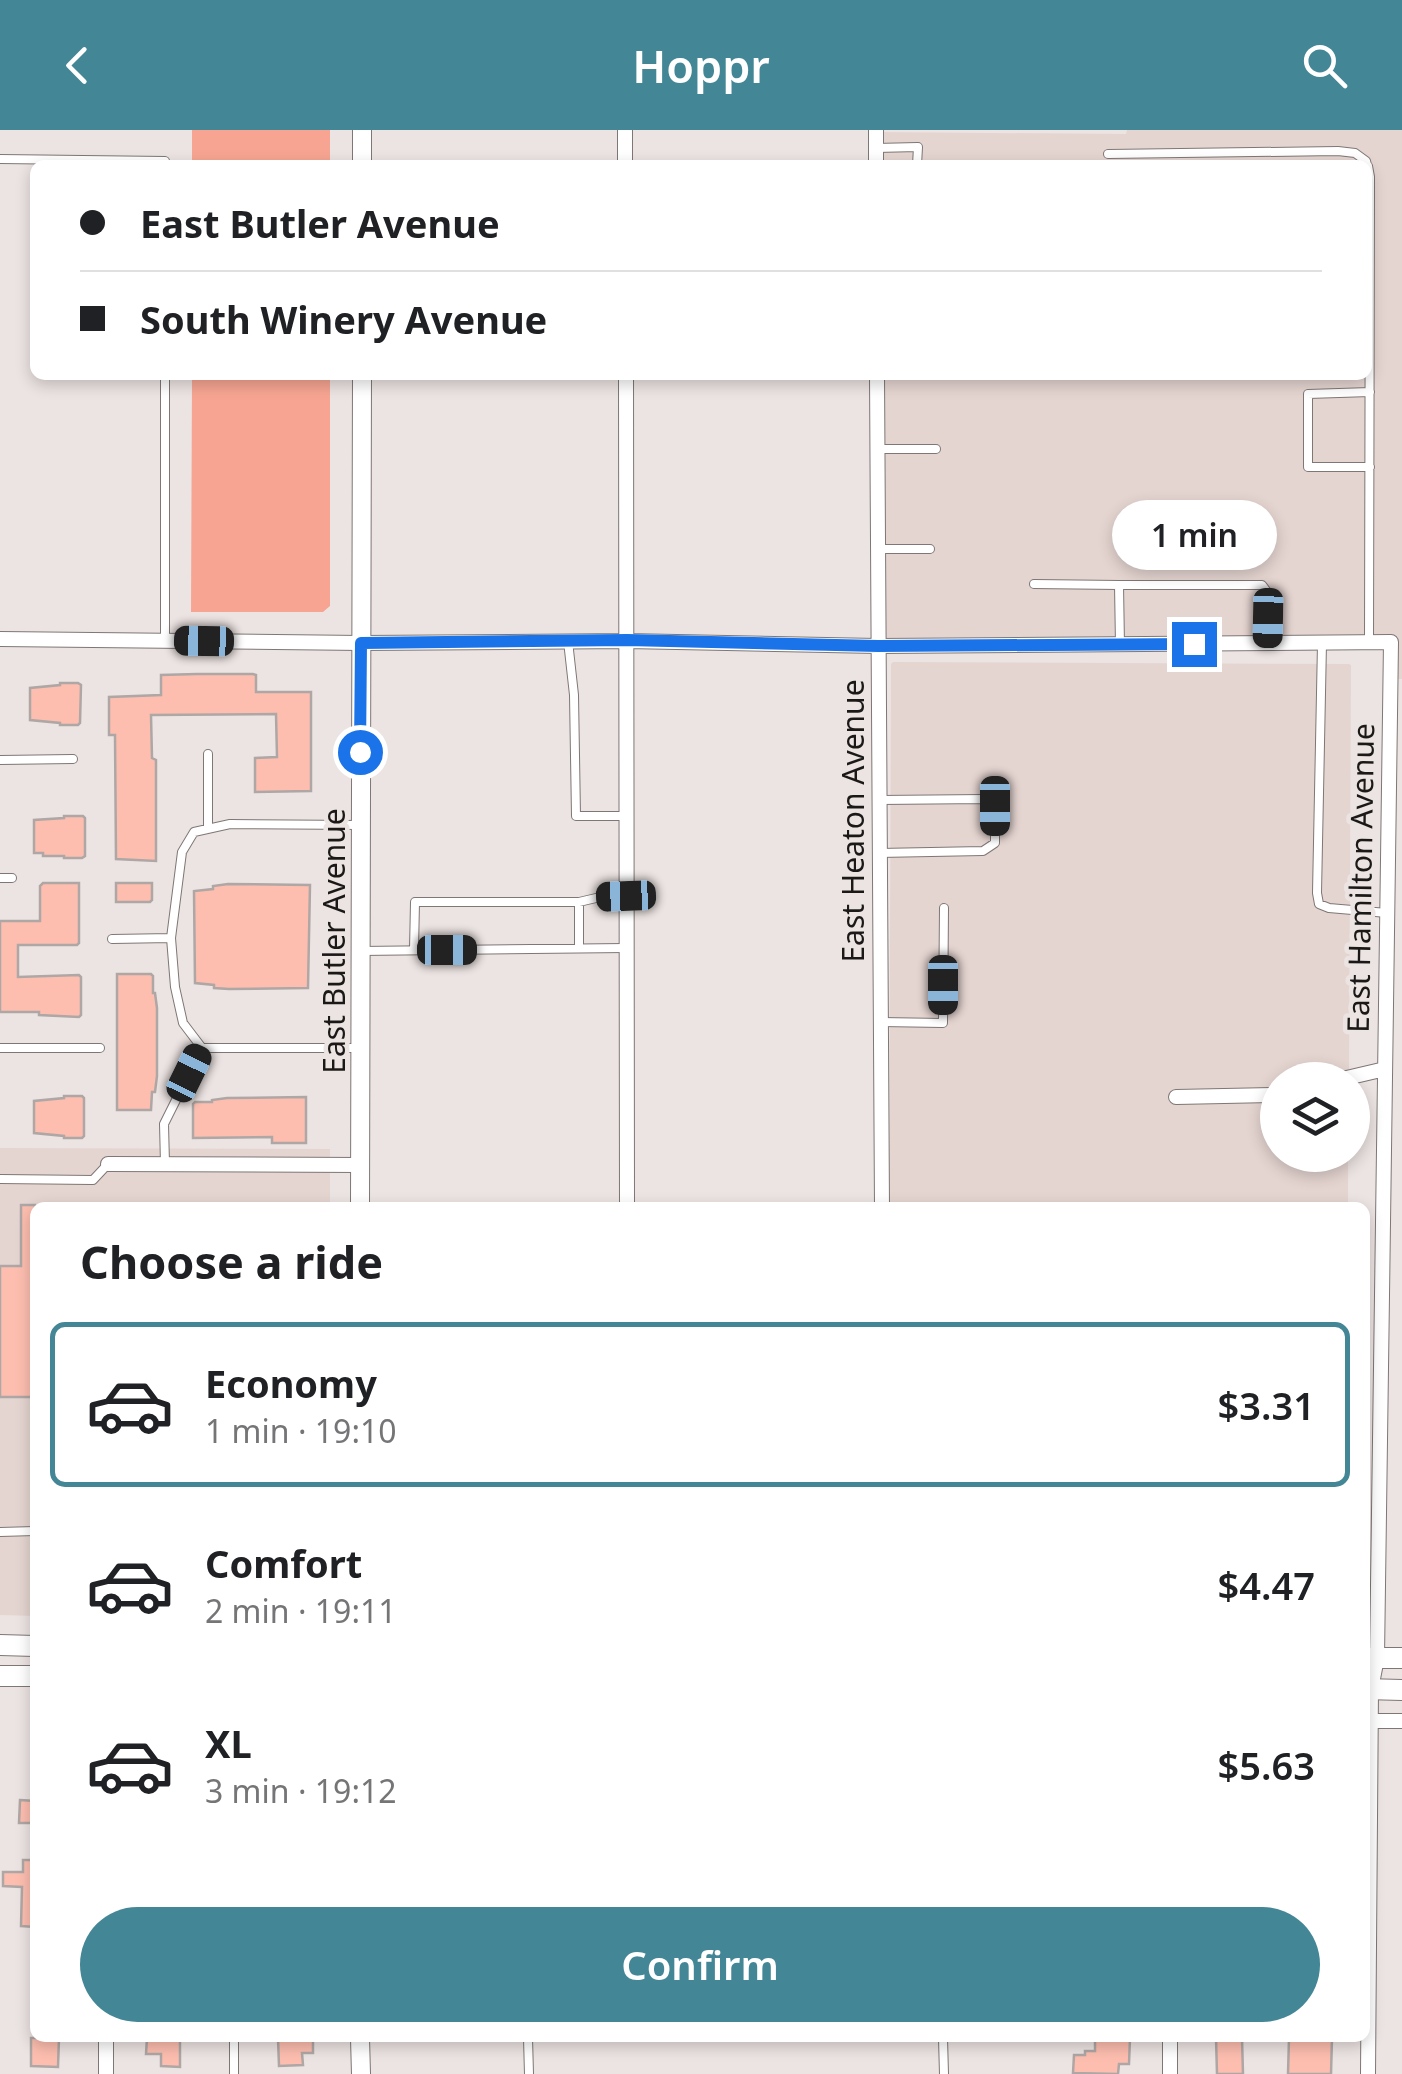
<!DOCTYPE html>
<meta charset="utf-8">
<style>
body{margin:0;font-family:"Noto Sans",sans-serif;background:#f2f2f2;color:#202124;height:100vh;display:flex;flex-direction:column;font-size:38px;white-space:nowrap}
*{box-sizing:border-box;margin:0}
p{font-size:32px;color:#757577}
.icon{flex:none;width:55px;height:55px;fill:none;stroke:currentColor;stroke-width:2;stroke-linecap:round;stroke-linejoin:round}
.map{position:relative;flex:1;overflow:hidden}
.side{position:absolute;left:30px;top:1072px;width:1340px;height:840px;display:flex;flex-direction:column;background:#fff;border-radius:15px;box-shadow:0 5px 15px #0003}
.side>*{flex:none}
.guide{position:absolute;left:30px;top:30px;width:1342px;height:220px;border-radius:15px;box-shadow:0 5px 15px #0003;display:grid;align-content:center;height:220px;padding:0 50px;background:#fff}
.controls{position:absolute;left:1260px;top:932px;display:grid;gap:20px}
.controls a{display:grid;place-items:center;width:110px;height:110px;border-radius:50%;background:#fff;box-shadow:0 5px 15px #0003;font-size:50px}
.end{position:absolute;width:45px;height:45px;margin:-22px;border:12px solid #1a73e8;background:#fff;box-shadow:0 0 0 5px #fff}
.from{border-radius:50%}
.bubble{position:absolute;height:70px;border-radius:35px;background:#fff;box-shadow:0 5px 15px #0003;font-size:32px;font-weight:600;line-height:70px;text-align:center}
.car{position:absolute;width:30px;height:60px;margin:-30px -15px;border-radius:12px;box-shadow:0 0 8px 2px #0007;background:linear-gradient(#222 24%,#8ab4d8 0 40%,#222 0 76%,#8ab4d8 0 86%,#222 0)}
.guide b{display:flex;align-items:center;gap:35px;height:95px;font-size:38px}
.guide b+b{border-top:2px solid #e0e0e0}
.guide i{width:25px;height:25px;background:#202124}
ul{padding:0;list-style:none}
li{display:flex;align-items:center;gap:30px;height:165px;margin:0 20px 15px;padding:0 30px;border:5px solid transparent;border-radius:15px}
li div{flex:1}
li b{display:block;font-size:38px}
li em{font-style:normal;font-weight:600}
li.selected{border-color:#438696}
li>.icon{width:90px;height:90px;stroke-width:1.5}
h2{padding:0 50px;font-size:45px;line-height:120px}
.cta{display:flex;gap:20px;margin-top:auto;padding:20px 50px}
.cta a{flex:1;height:115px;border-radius:60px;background:#438696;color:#fff;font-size:40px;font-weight:600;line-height:115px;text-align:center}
header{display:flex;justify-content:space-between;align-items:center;height:130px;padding:0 50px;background:#438696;color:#fff;font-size:45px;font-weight:600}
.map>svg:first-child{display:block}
.built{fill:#e5d5d1}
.green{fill:#f7a592}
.building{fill:#fdbeaf;stroke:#aea7a5;stroke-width:2.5}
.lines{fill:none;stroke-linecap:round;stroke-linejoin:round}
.service-casing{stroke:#7e7775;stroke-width:10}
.minor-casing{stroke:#7e7775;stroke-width:16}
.tertiary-casing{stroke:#7e7775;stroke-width:20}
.secondary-casing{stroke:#7e7775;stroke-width:22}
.service{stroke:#fff;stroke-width:8}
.minor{stroke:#fff;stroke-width:14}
.tertiary{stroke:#fff;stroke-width:18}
.secondary{stroke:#fff;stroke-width:20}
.route{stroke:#1a73e8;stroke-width:12}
.labels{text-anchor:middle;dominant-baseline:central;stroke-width:9;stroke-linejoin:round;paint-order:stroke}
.street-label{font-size:30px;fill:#1b1918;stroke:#ece4e2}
</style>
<header><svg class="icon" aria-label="back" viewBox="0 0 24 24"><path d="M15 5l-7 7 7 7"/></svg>Hoppr<svg class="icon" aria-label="search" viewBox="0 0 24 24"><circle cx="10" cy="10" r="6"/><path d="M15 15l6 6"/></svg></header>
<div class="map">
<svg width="1402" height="1944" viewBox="0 0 1402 1944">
<rect width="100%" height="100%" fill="#ece4e2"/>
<path class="built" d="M1127,0H1402V549H1398L1397,510L877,508V245H1368V35H878V2L1126,4Z
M893,532L1349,534L1351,535L1349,950H1278V1025H1348V1077L889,1078L891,534Z
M0,1018L330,1019V1077L35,1078V1486L0,1485Z"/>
<path class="green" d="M192,0H330V35H192Z
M192,245H330V476L323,482H191Z"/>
<path class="building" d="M197,544H253L256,545V562H311V661L255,662V628L277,627L276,584L151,585L152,628L156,630V731L116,729L115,605H109V567L161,565V545Z
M60,553H78L81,555L80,593L78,595H60V593L30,590V558L60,555Z
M64,686H83L85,688V726L82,728H64V726H43V723H34V690L64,688Z
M43,753H79V813L77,815H18V847L79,845L81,847V885L79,887L39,885V882H0V791H40V756Z
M116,753H152V770L150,772H116Z
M228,754L310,755L308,858L229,859L214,858V855L195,853L194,761L213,759V756Z
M117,844H151L153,846V863H155L157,878V946L155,962H152L151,980H117Z
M64,966H82L84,968V1006L82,1008H64V1006L34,1003V971L64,968Z
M306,967V1013H272V1007L193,1008V974L195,972H212V970L227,968Z
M21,1075H35V1267H0V1136H21Z
M20,1670L35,1671V1693H19Z
M23,1730H35V1797L21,1796L22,1757L3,1756V1742H23Z
M31,1908H59L58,1937L31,1936Z
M147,1908H180V1937L161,1936V1924H146Z
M278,1908H313V1923H302L303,1935L279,1936Z
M1095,1908H1130L1129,1934H1119L1118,1944L1073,1943L1074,1925H1085V1921H1095Z
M1216,1908H1242L1243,1944H1217Z
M1289,1908H1332L1331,1944H1288Z"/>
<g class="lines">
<g class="service-casing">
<path id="service" d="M876,18L918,17L917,35
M1108,24L1338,21L1355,23L1366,31L1367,35
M0,29L165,31V35
M1368,36L1370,47L1369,513
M877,319H936
M1370,337H1308V264L1370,262
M878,419H930
M1034,454L1119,455
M165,511V245
M568,511L574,565L576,686H626
M1322,513L1317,763L1319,774L1329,778L1387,783
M1120,515L1119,455H1262L1268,463L1267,514
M208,624V699
M0,630L73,629
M879,670L985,669L995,677V713L983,721L879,723
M0,748H12
M112,809L171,808
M579,818V772
M414,820L415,772H579L596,768L626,767
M360,821L626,818
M881,892L943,893L944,778
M0,918H100
M202,918L183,893L175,857L171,808L182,722L194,702L230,694L360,695
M165,1034L164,994L202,918H358
M0,1049L93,1050L108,1034
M0,1402L35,1401
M234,1908V1944
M528,1908L529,1944
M943,1908L944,1944"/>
</g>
<g class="minor-casing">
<path id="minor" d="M625,0V35
M876,0V35
M626,245L627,1078
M877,245L882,1078
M0,509L361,513L627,511L878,516L1391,512L1377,1528L1371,1559L1368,1944
M1338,950L1385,939
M1176,967L1278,965
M108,1034L360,1035
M1366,1591H1402
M106,1908V1944
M1170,1908V1944"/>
</g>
<g class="tertiary-casing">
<path id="tertiary" d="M362,35V0
M360,1078L362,245
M360,1908L361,1944"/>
</g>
<g class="secondary-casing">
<path id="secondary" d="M0,1515L35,1516
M1365,1528H1402
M0,1546H35
M1365,1559L1402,1560"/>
</g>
<use href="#service" class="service"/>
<use href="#minor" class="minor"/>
<use href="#tertiary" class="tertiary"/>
<use href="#secondary" class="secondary"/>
</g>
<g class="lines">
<path class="route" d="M360,622L361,513L627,510L878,516L1194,514"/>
</g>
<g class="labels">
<g class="street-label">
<text transform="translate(852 691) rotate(-90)">East Heaton Avenue</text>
<text transform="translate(1360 748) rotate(-89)">East Hamilton Avenue</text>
<text transform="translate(333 811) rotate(-90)">East Butler Avenue</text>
</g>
</g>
</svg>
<div class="controls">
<a><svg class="icon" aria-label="layers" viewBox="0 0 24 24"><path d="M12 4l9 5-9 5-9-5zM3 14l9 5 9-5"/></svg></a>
</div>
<i class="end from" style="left:360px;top:622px"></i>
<i class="end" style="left:1194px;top:514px"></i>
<div class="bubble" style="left:1112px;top:370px;width:165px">1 min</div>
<i class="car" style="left:1268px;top:488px;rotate:181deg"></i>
<i class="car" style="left:204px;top:511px;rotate:271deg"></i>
<i class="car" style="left:995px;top:676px;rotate:180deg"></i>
<i class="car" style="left:626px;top:766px;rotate:268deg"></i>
<i class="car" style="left:447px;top:820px;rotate:90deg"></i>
<i class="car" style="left:943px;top:855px;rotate:180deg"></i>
<i class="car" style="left:189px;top:943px;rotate:26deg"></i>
<div class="guide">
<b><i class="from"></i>East Butler Avenue</b>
<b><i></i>South Winery Avenue</b>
</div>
<section class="side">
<h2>Choose a ride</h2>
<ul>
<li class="selected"><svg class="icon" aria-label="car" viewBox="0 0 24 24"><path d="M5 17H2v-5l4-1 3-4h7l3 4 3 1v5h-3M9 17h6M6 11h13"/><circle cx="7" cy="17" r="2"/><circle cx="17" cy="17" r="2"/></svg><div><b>Economy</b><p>1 min · 19:10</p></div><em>$3.31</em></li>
<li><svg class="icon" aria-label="car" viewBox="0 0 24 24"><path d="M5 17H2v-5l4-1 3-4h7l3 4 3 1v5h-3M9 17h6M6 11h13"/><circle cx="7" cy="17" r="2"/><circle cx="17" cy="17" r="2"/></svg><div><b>Comfort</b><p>2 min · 19:11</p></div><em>$4.47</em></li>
<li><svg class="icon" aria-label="car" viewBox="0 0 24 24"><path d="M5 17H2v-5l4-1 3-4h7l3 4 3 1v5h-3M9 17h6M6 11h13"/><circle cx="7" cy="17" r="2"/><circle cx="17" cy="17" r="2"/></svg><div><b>XL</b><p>3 min · 19:12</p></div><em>$5.63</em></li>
</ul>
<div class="cta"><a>Confirm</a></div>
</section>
</div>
